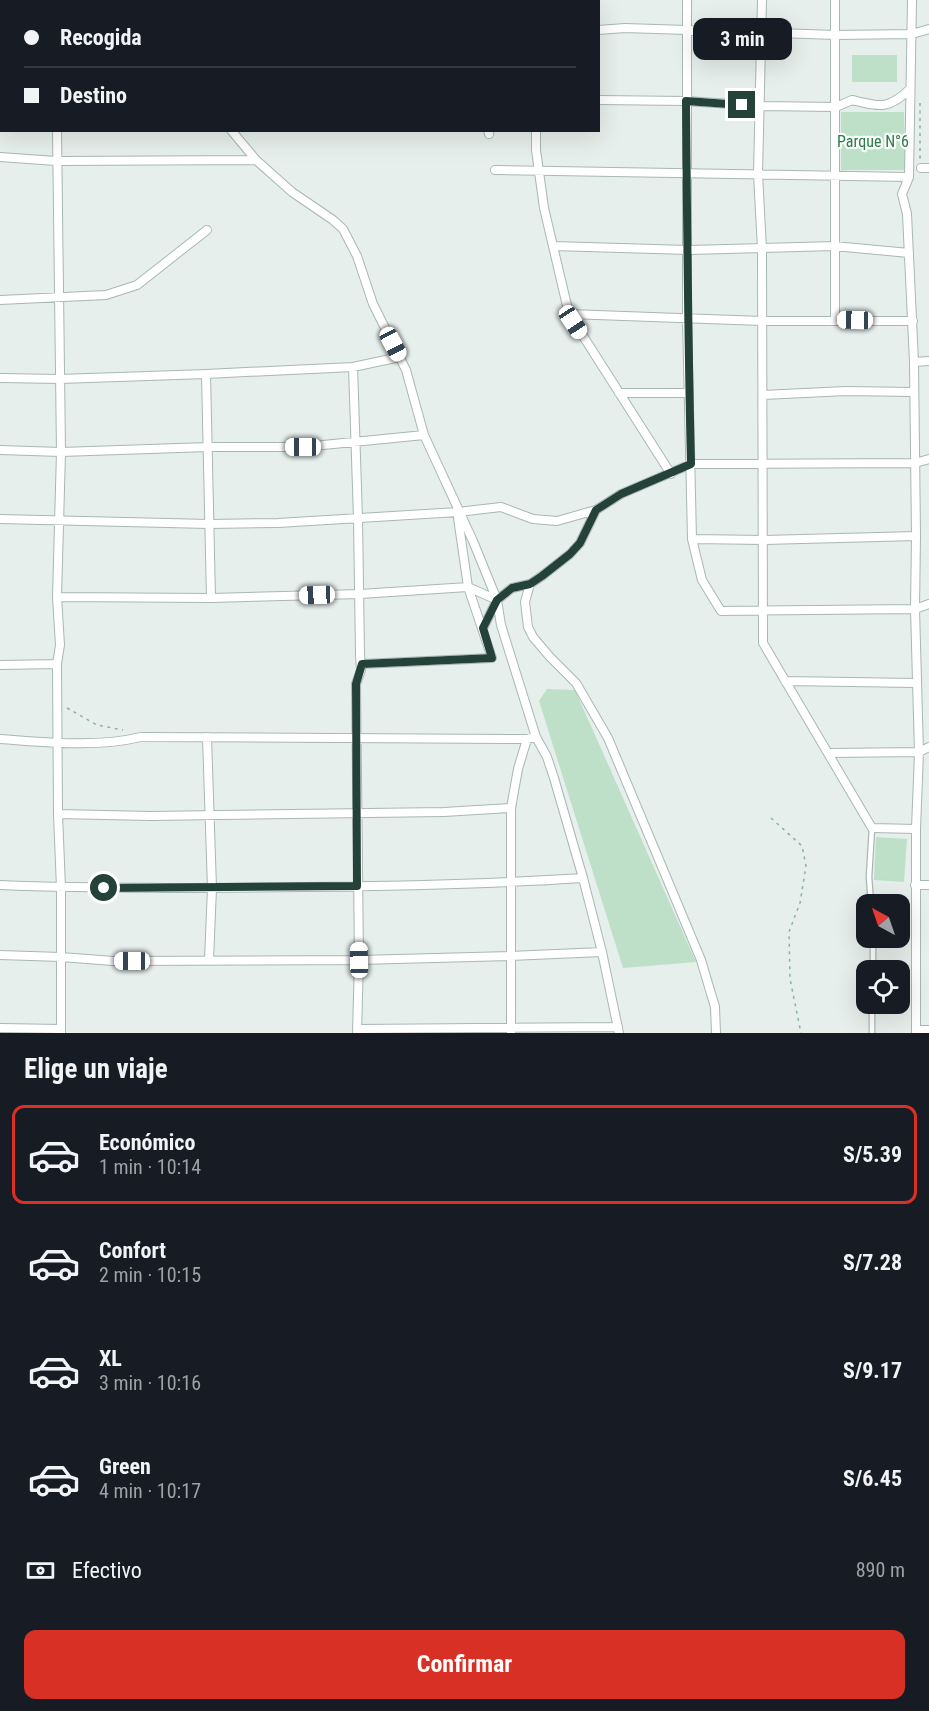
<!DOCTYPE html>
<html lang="es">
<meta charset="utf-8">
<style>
body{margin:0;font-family:"Roboto Condensed",sans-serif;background:#20242c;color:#f1f3f6;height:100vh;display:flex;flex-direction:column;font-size:22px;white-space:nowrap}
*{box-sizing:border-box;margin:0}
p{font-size:20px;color:#9ea1a6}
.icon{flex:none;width:33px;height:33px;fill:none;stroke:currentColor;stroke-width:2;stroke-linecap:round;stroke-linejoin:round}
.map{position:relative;height:1033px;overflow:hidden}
.sheet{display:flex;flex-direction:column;background:#171b24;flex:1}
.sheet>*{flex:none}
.top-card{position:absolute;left:0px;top:0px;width:600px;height:132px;box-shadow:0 6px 24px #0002;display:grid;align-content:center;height:132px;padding:0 24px;background:#171b24}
.needle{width:39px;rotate:320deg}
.tools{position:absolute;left:856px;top:894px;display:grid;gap:12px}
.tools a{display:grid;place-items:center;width:54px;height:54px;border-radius:12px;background:#171b24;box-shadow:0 6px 24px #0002;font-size:30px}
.end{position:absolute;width:27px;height:27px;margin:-14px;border:8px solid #24423a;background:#fff;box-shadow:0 0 0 3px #fff}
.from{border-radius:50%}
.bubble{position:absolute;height:42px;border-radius:12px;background:#171b24;box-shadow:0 6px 24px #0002;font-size:20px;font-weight:700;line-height:42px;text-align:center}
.car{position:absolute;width:18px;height:36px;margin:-18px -9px;border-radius:8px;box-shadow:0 0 4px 2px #0007;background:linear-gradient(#fff 24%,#345 0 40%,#fff 0 76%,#345 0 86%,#fff 0)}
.top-card b{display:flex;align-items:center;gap:21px;height:57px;font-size:22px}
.top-card b+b{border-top:2px solid #363941}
.top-card i{width:15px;height:15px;background:#f1f3f6}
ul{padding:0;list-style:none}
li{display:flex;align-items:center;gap:18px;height:99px;margin:0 12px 9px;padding:0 12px;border:3px solid transparent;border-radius:12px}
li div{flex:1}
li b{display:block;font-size:22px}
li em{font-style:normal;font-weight:700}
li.on{border-color:#d93025}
li>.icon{width:54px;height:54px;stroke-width:1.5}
h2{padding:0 24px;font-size:27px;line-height:72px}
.pay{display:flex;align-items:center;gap:15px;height:66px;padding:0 24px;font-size:22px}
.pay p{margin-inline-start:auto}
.action{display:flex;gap:12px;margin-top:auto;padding:12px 24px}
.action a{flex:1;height:69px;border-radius:12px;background:#d93025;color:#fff;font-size:24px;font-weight:700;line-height:69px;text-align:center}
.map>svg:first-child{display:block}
.green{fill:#bfe0c8}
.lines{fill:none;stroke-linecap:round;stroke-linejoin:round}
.lane-casing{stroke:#a8b8b2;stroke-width:7}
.street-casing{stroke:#a8b8b2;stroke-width:10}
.path{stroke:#86b3a5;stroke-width:1.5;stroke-dasharray:3 4.5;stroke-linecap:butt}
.lane{stroke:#fff;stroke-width:4.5}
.street{stroke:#fff;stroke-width:8}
.route{stroke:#24423a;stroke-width:8}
.labels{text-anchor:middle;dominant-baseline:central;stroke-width:4.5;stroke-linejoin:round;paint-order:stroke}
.park-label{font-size:16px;fill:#2d7a4b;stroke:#f7fbf9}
</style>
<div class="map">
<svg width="929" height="1033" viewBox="0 0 929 1033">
<rect width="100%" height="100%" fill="#e6efeb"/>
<path class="green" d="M852,55H897V82H852Z
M841,112H904L905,170H841Z
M547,689L575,690L696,962L623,968L539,701Z
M876,837L907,839L904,882L874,880Z"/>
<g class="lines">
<g class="lane-casing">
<path id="lane" d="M871,904L869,877L872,828
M873,970V938
M872,1033V1004"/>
</g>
<g class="street-casing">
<path id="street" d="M112,0L114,2
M416,0L417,2
M687,0V319L692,539L702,580L721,611L915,609L929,604
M762,0L758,174L762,249L763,643L872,828L916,829
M835,0V320
M912,0L909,177L902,194L907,214L914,362L916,536L915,609L919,752L916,829V1033
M57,2V0
M540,2V0
M0,12H2
M598,30L625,28L836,35L912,34L929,29
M0,86H2
M598,100L686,101L761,106L836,107L852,100C879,106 887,111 910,89
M57,130L61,452L57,597L60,645L57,664L58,814L61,888V1033
M231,130L256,160L292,192L333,220L343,229L357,256L373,304L406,370L424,435L473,541L497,600L501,625L536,737L547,757L554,778L583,878L602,952L619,1033
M488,130L489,134
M536,130V150L544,208L569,314L671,474
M0,157L56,161L256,160
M921,168H929
M495,170L909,177
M553,246L688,250L834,246L909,253
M0,300L106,295L137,285L207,230
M569,314L762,321H913
M914,362L929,361
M353,367L358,518L360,655L361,670L356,684L359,960L357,1033
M206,374L211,598
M0,378L60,379L206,374L353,367L400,357
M619,393H689
M763,395L846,391L914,392
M0,450L61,452L208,447H303L424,435
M0,519L209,524L278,523L458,512L501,507L533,519L557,521L596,510
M692,539L764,540L916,536
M530,584L525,602L528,627L533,637L550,657L576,683L608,738L701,960L715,1007L716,1033
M57,597L211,598L360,594L468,587L497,600
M483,628L497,600L512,588L530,584L542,576L570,554L580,543L596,510L621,494L691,464L915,463L929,459
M362,664L492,658L468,587L458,518
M0,665L57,664
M785,681L916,683
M207,737L212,888L209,960
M0,739C46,742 95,748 141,737L527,739L536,737
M828,753L919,752L929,747
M58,814L151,816L444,812L511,808
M0,885C102,889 203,888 305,887C398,886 490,884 583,878
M915,885H929
M0,955L61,957L113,961L359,960L510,956L602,952
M0,1028L61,1029
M357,1029L618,1027
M916,1030H929
M511,1033V808L518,769L527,739"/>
</g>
<path class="path" d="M920,103V159
M67,708L97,725L123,730
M771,818L802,846L806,866L800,903L789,932L790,979L801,1033"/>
<use href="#lane" class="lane"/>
<use href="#street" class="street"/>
</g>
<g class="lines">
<path class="route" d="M104,888L357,886L356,684L362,664L492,658L483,628L497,600L512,588L530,584L542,576L570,554L580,543L596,510L621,494L691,464C688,343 687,222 686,101L742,105"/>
</g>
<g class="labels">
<g class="park-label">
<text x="873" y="141">Parque N°6</text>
</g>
</g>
</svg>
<div class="tools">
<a><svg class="needle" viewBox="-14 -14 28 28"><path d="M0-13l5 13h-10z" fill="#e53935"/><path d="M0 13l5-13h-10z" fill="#9ea1a6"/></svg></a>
<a><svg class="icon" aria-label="locate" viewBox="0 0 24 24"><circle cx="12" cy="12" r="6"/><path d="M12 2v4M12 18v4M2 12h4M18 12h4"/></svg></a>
</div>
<i class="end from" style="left:104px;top:888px"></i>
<i class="end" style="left:742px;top:105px"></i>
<div class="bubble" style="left:693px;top:18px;width:99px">3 min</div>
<i class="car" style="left:855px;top:320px;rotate:271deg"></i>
<i class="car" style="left:573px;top:322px;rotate:147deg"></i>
<i class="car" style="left:393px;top:344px;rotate:152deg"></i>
<i class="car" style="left:303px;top:447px;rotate:270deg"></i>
<i class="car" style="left:317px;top:595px;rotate:268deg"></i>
<i class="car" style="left:359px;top:960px;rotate:359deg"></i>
<i class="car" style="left:132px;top:961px;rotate:270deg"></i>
<div class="top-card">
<b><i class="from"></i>Recogida</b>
<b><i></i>Destino</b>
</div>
</div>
<section class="sheet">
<h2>Elige un viaje</h2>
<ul>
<li class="on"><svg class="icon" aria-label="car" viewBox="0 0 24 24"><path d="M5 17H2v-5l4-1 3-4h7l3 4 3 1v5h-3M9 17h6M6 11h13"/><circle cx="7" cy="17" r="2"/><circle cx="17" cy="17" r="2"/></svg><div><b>Económico</b><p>1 min · 10:14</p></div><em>S/5.39</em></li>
<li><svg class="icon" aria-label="car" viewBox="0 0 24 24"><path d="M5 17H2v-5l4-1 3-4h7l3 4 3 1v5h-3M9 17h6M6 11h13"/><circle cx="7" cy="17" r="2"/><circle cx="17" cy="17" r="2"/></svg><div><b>Confort</b><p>2 min · 10:15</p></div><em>S/7.28</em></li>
<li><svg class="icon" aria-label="car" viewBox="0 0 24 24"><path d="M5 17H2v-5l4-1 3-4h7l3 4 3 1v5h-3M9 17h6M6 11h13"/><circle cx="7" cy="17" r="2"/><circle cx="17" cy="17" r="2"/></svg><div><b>XL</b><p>3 min · 10:16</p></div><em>S/9.17</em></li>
<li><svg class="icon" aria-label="car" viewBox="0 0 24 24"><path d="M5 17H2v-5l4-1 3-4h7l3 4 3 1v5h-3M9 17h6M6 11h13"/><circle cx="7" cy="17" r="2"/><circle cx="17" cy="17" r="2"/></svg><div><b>Green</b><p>4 min · 10:17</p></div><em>S/6.45</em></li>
</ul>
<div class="pay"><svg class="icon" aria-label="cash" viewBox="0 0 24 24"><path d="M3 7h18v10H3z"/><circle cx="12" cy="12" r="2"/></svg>Efectivo<p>890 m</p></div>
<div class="action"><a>Confirmar</a></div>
</section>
